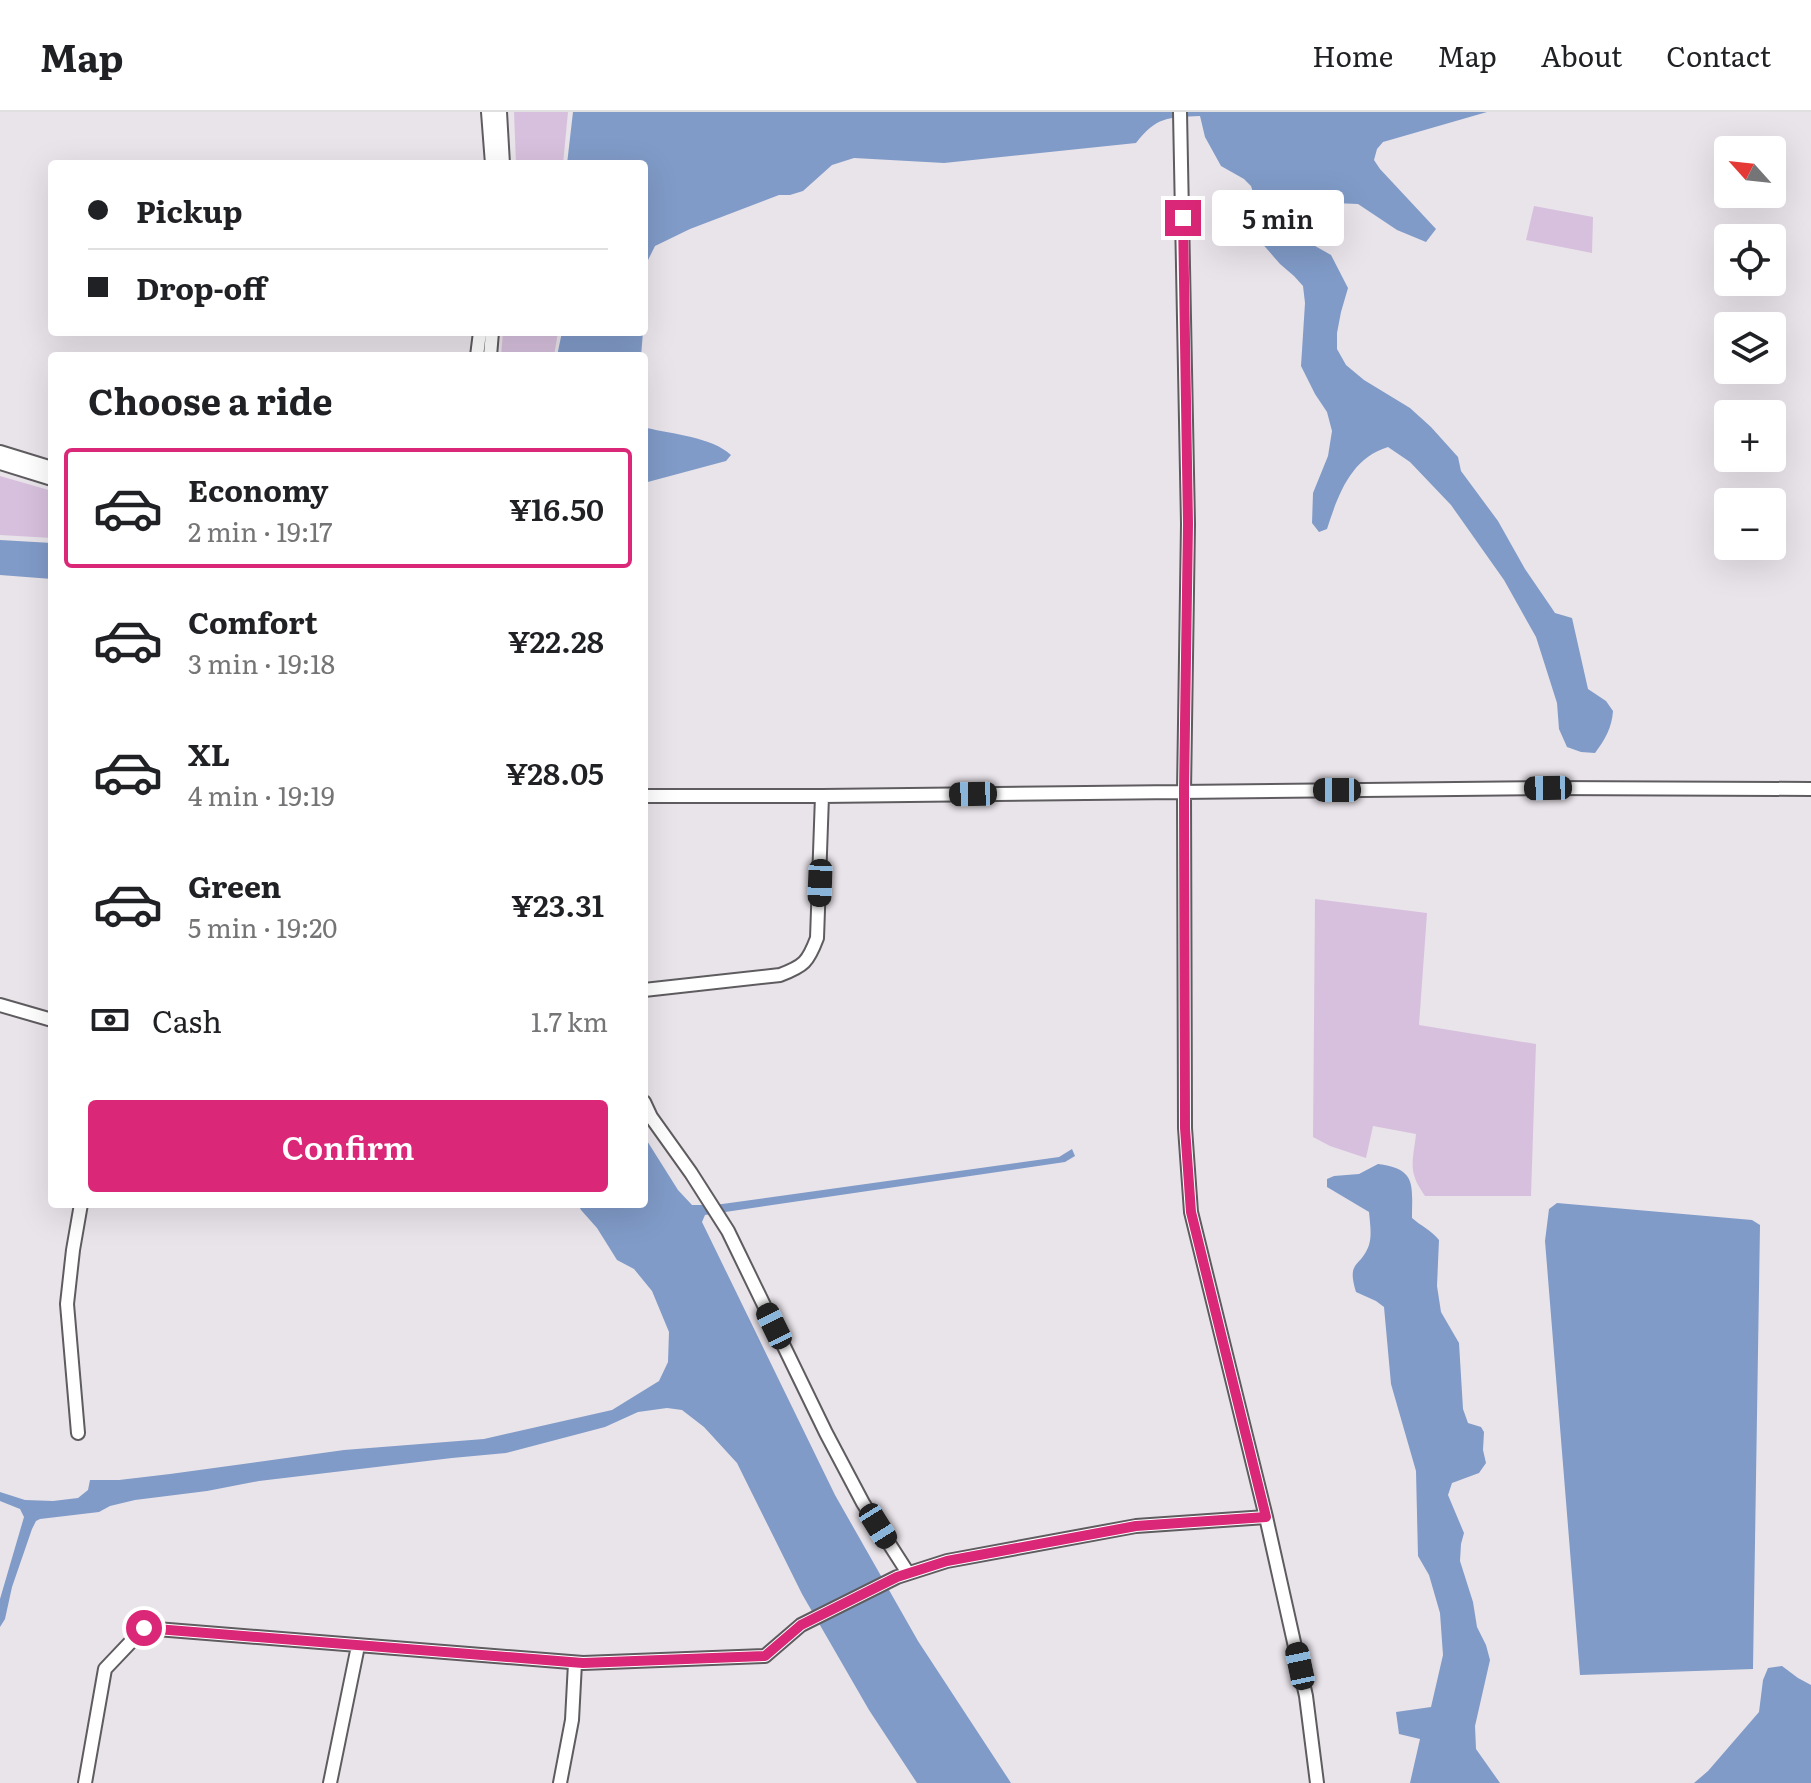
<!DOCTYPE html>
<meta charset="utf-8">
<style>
body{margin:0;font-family:Literata,serif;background:#f2f2f2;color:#202124;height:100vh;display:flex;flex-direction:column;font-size:30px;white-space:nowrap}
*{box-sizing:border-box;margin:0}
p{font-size:26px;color:#757577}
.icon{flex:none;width:44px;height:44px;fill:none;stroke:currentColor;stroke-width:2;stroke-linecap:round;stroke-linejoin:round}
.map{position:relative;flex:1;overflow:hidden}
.side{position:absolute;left:48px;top:240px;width:600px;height:856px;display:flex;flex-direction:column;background:#fff;border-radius:8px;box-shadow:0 8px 32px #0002}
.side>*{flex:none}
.hud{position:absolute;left:48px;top:48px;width:600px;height:176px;border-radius:8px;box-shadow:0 8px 32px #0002;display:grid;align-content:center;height:176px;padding:0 40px;background:#fff}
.needle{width:52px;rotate:297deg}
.tools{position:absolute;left:1714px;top:24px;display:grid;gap:16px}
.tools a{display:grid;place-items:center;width:72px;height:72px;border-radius:8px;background:#fff;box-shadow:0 8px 32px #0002;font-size:40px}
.end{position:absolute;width:36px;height:36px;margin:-18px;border:10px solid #db2777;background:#fff;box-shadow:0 0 0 4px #fff}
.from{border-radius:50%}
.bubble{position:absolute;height:56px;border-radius:8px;background:#fff;box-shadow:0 8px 32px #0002;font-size:26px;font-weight:600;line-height:56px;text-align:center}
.car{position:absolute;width:24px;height:48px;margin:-24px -12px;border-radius:10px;box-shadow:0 0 6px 2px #0007;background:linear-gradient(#222 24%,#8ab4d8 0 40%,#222 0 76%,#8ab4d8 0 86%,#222 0)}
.hud b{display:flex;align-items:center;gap:28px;height:76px;font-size:30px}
.hud b+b{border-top:2px solid #e0e0e0}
.hud i{width:20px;height:20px;background:#202124}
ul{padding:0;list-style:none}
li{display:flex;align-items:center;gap:24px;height:120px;margin:0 16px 12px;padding:0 24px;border:4px solid transparent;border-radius:8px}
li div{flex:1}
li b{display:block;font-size:30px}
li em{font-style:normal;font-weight:600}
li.active{border-color:#db2777}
li>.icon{width:72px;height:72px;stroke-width:1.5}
h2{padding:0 40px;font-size:36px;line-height:96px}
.pay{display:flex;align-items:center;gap:20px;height:88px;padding:0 40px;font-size:30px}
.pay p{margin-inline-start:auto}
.primary-button{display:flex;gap:16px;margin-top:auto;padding:16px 40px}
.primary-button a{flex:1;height:92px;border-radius:8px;background:#db2777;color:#fff;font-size:32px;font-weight:600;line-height:92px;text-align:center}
header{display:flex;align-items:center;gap:48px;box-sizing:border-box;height:112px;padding:0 40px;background:#fff;border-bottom:2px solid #e0e0e0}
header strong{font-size:38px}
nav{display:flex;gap:44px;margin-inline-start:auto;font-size:28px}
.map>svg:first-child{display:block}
.green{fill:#d7c0dd}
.water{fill:#809bc8}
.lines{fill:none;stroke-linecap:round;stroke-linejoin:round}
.minor-casing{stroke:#5f5c60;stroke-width:16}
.minor{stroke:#fff;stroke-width:12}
.route{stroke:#db2777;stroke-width:10}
</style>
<header>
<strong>Map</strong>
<nav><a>Home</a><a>Map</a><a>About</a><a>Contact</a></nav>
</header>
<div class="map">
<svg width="1811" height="1671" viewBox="0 0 1811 1671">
<rect width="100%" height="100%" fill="#e9e4ea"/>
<path class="green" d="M514,0H568L563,52H516Z
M1534,94L1593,105L1592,141L1526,128Z
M503,220H558L554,244H501Z
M0,364L52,379V426L0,423Z
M1315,787L1427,801L1419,913L1536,932L1531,1084H1425C1407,1059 1413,1050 1416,1022L1373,1014L1366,1046L1330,1034L1313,1025Z"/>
<path class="water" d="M573,0H1487L1383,30L1377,37L1374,48L1380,57L1436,117L1426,130L1397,118L1358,92L1333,91L1317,98L1308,106L1303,118L1308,130L1331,143L1348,176L1341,200L1337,221V237L1346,253L1364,268L1410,296L1431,315L1458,345L1461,359L1498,409L1525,457L1551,495L1555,501L1572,506L1588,577L1606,589L1613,599C1612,615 1605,628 1595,641L1581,640L1567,635L1559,617L1557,591L1536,525L1504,468L1451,393L1410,350L1388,335C1351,346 1338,383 1327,417L1319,420L1312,411L1313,381L1328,344L1332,319L1327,300L1315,282L1301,254L1305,191L1303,174L1294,164L1280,152L1253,121L1251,107L1255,87L1251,74L1244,67L1221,54L1205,25L1200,4C1168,5 1156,5 1136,31L944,51L854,46L832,53L803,79L790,83H779L690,117L655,134L648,148L644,202V52H567Z
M562,220H643L641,244H557Z
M644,314L647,316C672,322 712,325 731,343L726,349L644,371Z
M0,428L52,431V467L0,463Z
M644,1024L678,1078L692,1093H715L1059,1045L1072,1037L1075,1044L1065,1050L705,1103L702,1110L835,1383L918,1529L1011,1671H917L869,1598L802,1482L737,1351L704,1315L682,1298L667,1296L638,1300L605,1315L506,1341L452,1346L259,1369L207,1379L135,1388L110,1394L99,1400L40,1407L36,1409L32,1417L12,1475L5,1507L0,1515V1487L24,1405L20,1397L0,1389V1380L25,1388L53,1389L78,1386L88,1378L90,1368H119L170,1362L344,1338L484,1327L612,1298L659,1269L668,1250L669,1220L652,1179L634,1157L617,1148L597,1116L581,1098L578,1092H644Z
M1378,1052C1417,1057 1412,1073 1412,1106C1421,1114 1431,1118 1439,1128L1437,1174L1441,1200L1459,1231L1463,1297L1468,1311L1481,1315L1484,1320L1483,1338L1486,1351L1479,1361L1452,1371L1448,1383L1464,1421L1461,1432L1460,1449L1473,1490L1477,1515L1486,1533L1490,1548L1475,1614L1476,1637L1500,1671H1410L1420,1627L1399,1622L1396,1600L1431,1595L1443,1543L1440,1501L1429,1463L1418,1444L1416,1359L1391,1272L1384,1195L1376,1189L1356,1180C1346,1148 1361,1156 1369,1133C1372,1123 1370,1111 1369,1100L1327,1075V1067L1334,1064L1359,1062Z
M1557,1091L1752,1108L1760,1113L1753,1557L1580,1563L1545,1129L1549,1097Z
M1782,1554L1798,1566L1811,1573V1671H1694L1708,1659L1759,1600L1763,1568L1768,1556Z"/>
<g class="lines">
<g class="minor-casing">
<path id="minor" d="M488,0L492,52
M500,0L503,52
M1180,0L1188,412L1184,679L1185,1016L1191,1100L1266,1405L1306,1584L1317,1671
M477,244L480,220
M490,244L492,220
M0,340L52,356
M0,351L52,367
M644,684H822
M644,878L780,863C804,854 808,850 817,826L822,684L1548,676L1811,677
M0,893L52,908
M644,990L651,1005L691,1061L728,1119L826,1321L863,1391L908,1461
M78,1321L67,1192L73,1138L81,1092
M85,1671L105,1557L144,1516L583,1551L765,1544L801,1513L897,1465L947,1449L1136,1414L1266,1405
M330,1671L358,1534
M560,1671L572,1608L575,1551"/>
</g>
<use href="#minor" class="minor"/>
</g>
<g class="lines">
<path class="route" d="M144,1516L583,1551L765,1544L801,1513L897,1465L947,1449L1136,1414L1266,1405L1191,1100L1185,1016L1184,679L1188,412L1183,106"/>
</g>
</svg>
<div class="tools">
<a><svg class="needle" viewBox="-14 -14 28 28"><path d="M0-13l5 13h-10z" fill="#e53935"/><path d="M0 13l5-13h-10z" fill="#757577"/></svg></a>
<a><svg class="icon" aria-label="locate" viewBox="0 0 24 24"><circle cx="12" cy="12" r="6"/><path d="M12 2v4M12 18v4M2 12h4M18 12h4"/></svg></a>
<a><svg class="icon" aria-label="layers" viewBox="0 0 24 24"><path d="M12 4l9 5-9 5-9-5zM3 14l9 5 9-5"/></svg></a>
<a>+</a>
<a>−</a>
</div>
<i class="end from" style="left:144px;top:1516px"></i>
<i class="end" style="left:1183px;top:106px"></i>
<div class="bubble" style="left:1212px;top:78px;width:132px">5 min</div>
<i class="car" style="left:1548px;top:676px;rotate:269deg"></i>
<i class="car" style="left:1337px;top:678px;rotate:270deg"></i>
<i class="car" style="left:973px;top:682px;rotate:269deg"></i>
<i class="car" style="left:820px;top:771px;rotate:182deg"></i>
<i class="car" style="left:774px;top:1214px;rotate:334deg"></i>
<i class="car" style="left:878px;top:1414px;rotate:148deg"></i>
<i class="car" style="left:1300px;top:1554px;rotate:348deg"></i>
<div class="hud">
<b><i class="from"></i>Pickup</b>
<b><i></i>Drop-off</b>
</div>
<section class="side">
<h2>Choose a ride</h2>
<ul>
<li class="active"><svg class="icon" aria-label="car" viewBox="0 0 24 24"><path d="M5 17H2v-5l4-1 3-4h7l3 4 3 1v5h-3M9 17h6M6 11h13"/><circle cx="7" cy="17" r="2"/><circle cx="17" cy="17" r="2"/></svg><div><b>Economy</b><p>2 min · 19:17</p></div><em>¥16.50</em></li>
<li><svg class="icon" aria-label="car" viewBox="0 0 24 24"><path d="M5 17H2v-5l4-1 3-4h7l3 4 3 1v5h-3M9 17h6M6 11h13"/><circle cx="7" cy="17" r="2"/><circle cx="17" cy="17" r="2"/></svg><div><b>Comfort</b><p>3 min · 19:18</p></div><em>¥22.28</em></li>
<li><svg class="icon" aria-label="car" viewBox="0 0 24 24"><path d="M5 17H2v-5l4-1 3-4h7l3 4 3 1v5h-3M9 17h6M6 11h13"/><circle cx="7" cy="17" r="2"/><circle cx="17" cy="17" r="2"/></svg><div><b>XL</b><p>4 min · 19:19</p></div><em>¥28.05</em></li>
<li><svg class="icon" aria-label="car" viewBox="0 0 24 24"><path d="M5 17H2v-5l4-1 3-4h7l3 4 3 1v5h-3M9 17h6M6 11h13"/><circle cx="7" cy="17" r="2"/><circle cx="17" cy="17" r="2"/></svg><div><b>Green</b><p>5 min · 19:20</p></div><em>¥23.31</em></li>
</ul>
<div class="pay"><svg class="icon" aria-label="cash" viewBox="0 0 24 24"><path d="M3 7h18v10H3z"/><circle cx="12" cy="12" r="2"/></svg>Cash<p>1.7 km</p></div>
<div class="primary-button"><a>Confirm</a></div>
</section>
</div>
